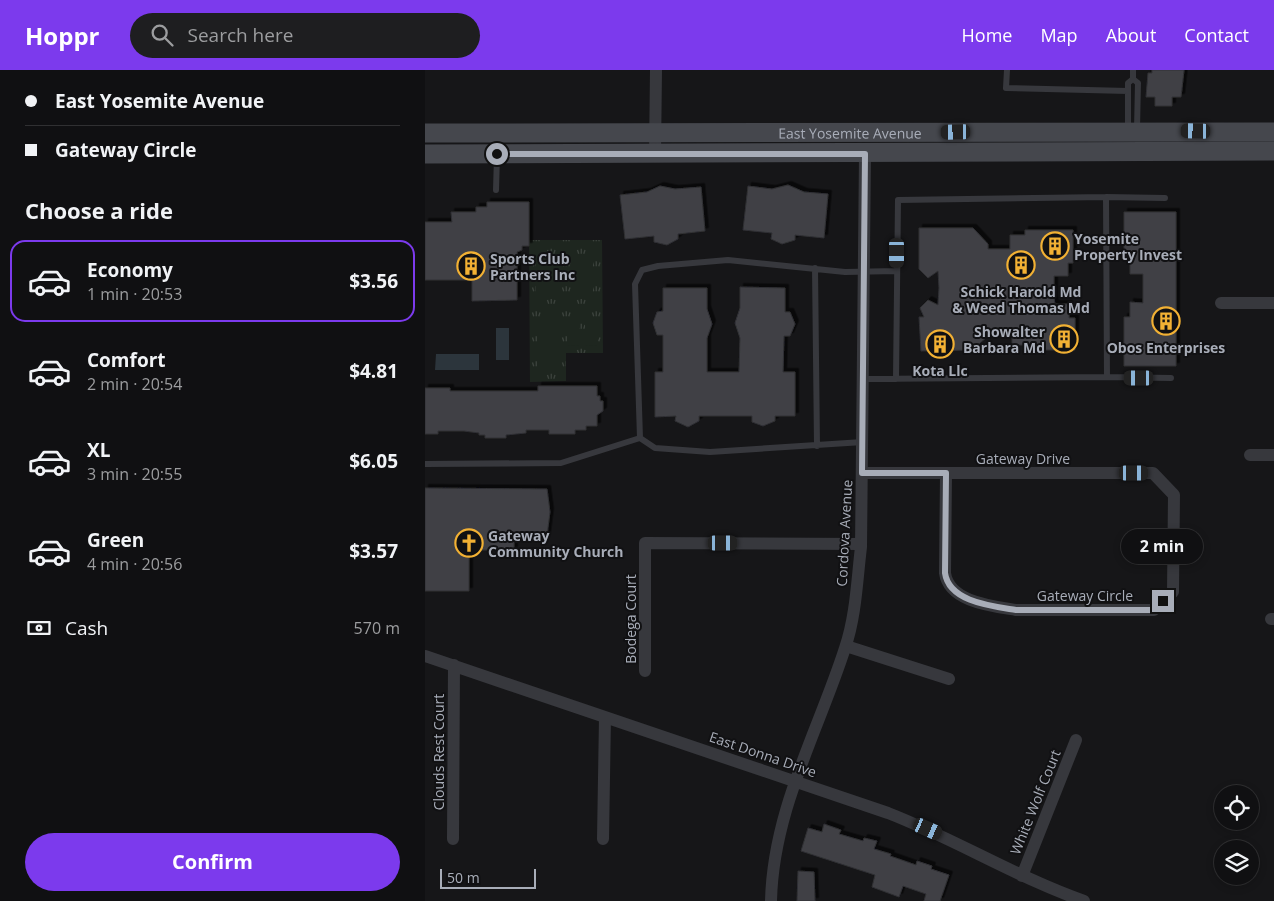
<!DOCTYPE html>
<meta charset="utf-8">
<style>
body{margin:0;font-family:"Open Sans",sans-serif;background:#1e1e20;color:#f1f3f6;height:100vh;display:flex;flex-direction:column;font-size:19px;white-space:nowrap}
*{box-sizing:border-box;margin:0}
p{font-size:16px;color:#9c9d9f}
.icon{flex:none;width:28px;height:28px;fill:none;stroke:currentColor;stroke-width:2;stroke-linecap:round;stroke-linejoin:round}
.map{position:relative;flex:1;overflow:hidden}
.side{display:flex;flex-direction:column;background:#101012;width:425px}
.side>*{flex:none}
.banner{display:grid;align-content:center;height:110px;padding:0 25px;background:#101012}
.fabs{position:absolute;left:789px;top:715px;display:grid;gap:10px}
.fabs a{display:grid;place-items:center;width:45px;height:45px;border-radius:50%;background:#101012;box-shadow:0 2px 8px #0003,0 0 0 1px #303032;font-size:25px}
.scale{position:absolute;left:15px;bottom:12px;width:96px;box-sizing:border-box;padding-left:5px;border:2px solid #a8adb8;border-top:0;font-size:14px;line-height:18px;white-space:nowrap;color:#a8adb8;-webkit-text-stroke:4px #111113;paint-order:stroke}
.end{position:absolute;width:22px;height:22px;margin:-11px;border:6px solid #a8adb8;background:#111;box-shadow:0 0 0 2px #111}
.from{border-radius:50%}
.bubble{position:absolute;height:35px;border-radius:18px;background:#101012;box-shadow:0 2px 8px #0003,0 0 0 1px #303032;font-size:16px;font-weight:700;line-height:35px;text-align:center}
.car{position:absolute;width:15px;height:30px;margin:-15px -8px;border-radius:6px;box-shadow:0 0 4px 1px #0007;background:linear-gradient(#222 24%,#8ab4d8 0 40%,#222 0 76%,#8ab4d8 0 86%,#222 0)}
.banner b{display:flex;align-items:center;gap:18px;height:48px;font-size:19px}
.banner b+b{border-top:1px solid #303032}
.banner i{width:12px;height:12px;background:#f1f3f6}
ul{padding:0;list-style:none}
li{display:flex;align-items:center;gap:15px;height:82px;margin:0 10px 8px;padding:0 15px;border:2px solid transparent;border-radius:15px}
li div{flex:1}
li b{display:block;font-size:19px}
li em{font-style:normal;font-weight:700}
li.active{border-color:#7c3aed}
li>.icon{width:45px;height:45px;stroke-width:1.5}
h2{padding:0 25px;font-size:22px;line-height:60px}
.pay{display:flex;align-items:center;gap:12px;height:55px;padding:0 25px;font-size:19px}
.pay p{margin-inline-start:auto}
.action{display:flex;gap:10px;margin-top:auto;padding:10px 25px}
.action a{flex:1;height:58px;border-radius:30px;background:#7c3aed;color:#fff;font-size:20px;font-weight:700;line-height:58px;text-align:center}
header{display:flex;align-items:center;gap:30px;box-sizing:border-box;height:70px;padding:0 25px;background:#7c3aed;color:#fff}
header strong{font-size:24px}
nav{display:flex;gap:28px;margin-inline-start:auto;font-size:18px}
.search{width:350px;height:45px;background:#1e1e20;display:flex;align-items:center;gap:12px;box-sizing:border-box;padding:0 18px;border-radius:28px;color:#9c9d9f;font-size:19px}
main{display:flex;flex:1;min-height:0}
.map>svg:first-child{display:block}
.park{fill:url(#park-tufts)}
.garden{fill:#1e261f}
.water{fill:#2c353c}
.building{fill:#404145;stroke:#303034;filter:url(#shadow)}
.lines{fill:none;stroke-linecap:round;stroke-linejoin:round}
.lane{stroke:#37383d;stroke-width:6}
.street{stroke:#37383d;stroke-width:12}
.secondary{stroke:#45474d;stroke-width:19}
.route{stroke:#a8adb8;stroke-width:6}
.labels{text-anchor:middle;dominant-baseline:central;stroke-width:4;stroke-linejoin:round;paint-order:stroke}
.street-label{font-size:14px;fill:#a8adb8;stroke:#111113}
.poi-label{font-size:14px;font-weight:bold;fill:#a8adb8;stroke:#111113;text-anchor:start}
</style>
<header>
<strong>Hoppr</strong>
<div class="search"><svg class="icon" aria-label="search" viewBox="0 0 24 24"><circle cx="10" cy="10" r="6"/><path d="M15 15l6 6"/></svg>Search here</div>
<nav><a>Home</a><a>Map</a><a>About</a><a>Contact</a></nav>
</header>
<main>
<section class="side">
<div class="banner">
<b><i class="from"></i>East Yosemite Avenue</b>
<b><i></i>Gateway Circle</b>
</div>
<h2>Choose a ride</h2>
<ul>
<li class="active"><svg class="icon" aria-label="car" viewBox="0 0 24 24"><path d="M5 17H2v-5l4-1 3-4h7l3 4 3 1v5h-3M9 17h6M6 11h13"/><circle cx="7" cy="17" r="2"/><circle cx="17" cy="17" r="2"/></svg><div><b>Economy</b><p>1 min · 20:53</p></div><em>$3.56</em></li>
<li><svg class="icon" aria-label="car" viewBox="0 0 24 24"><path d="M5 17H2v-5l4-1 3-4h7l3 4 3 1v5h-3M9 17h6M6 11h13"/><circle cx="7" cy="17" r="2"/><circle cx="17" cy="17" r="2"/></svg><div><b>Comfort</b><p>2 min · 20:54</p></div><em>$4.81</em></li>
<li><svg class="icon" aria-label="car" viewBox="0 0 24 24"><path d="M5 17H2v-5l4-1 3-4h7l3 4 3 1v5h-3M9 17h6M6 11h13"/><circle cx="7" cy="17" r="2"/><circle cx="17" cy="17" r="2"/></svg><div><b>XL</b><p>3 min · 20:55</p></div><em>$6.05</em></li>
<li><svg class="icon" aria-label="car" viewBox="0 0 24 24"><path d="M5 17H2v-5l4-1 3-4h7l3 4 3 1v5h-3M9 17h6M6 11h13"/><circle cx="7" cy="17" r="2"/><circle cx="17" cy="17" r="2"/></svg><div><b>Green</b><p>4 min · 20:56</p></div><em>$3.57</em></li>
</ul>
<div class="pay"><svg class="icon" aria-label="cash" viewBox="0 0 24 24"><path d="M3 7h18v10H3z"/><circle cx="12" cy="12" r="2"/></svg>Cash<p>570 m</p></div>
<div class="action"><a>Confirm</a></div>
</section>
<div class="map">
<svg width="849" height="831" viewBox="0 0 849 831">
<defs>
<pattern id="park-tufts" width="24" height="20" patternUnits="userSpaceOnUse" patternTransform="scale(1.25)"><rect width="24" height="20" fill="#1e261f"/><path d="M3 7l-1-3M5 7V3M7 7l1-3M15 17l-1-3M17 17v-4M19 17l1-3" fill="none" stroke="#3c433d"/></pattern>
<filter id="shadow"><feDropShadow dx="3.5" dy="-3.5" stdDeviation="0" flood-color="#0009"/></filter>
</defs>
<rect width="100%" height="100%" fill="#161618"/>
<path class="park" d="M104,170H177L178,283H141V311L105,312Z"/>
<path class="garden" d="M111,184H133V229H111Z
M147,184H168V229H147Z
M142,250H154V276L142,275Z
M160,250H172V276L160,275Z
M112,253H133V299H112Z"/>
<path class="water" d="M71,258H84V290H71Z
M11,284H54V300H10Z"/>
<path class="building" d="M727,0H759L756,27H747V36H730V27H721L723,3H727Z
M363,115L379,122L403,124L399,168L370,165V170L357,174L346,169L347,163L318,160L323,116L347,119Z
M235,116L250,119L276,117L280,161L253,164V169L242,175L229,172V166L200,169L195,125L222,122Z
M62,132H104V176H97V180L92,182V230L47,231V210H0V152H27L26,142H51V137H62Z
M699,142H751V296H699V247H705V232L718,233V204H705V191H699Z
M494,158H548L563,174V179H585V165H600V160H648V193H643V206H629V228L630,234H644V248H650V280H600V275H587V261H563V266L547,280L496,281L494,247H499L495,238L503,230L513,235L514,218L513,201L503,208L494,199Z
M315,217L360,218V242H365L370,254L365,266H359L358,302H370V346H350V351L338,356L327,352V346H274V351L263,357L250,351L251,346L230,347V302H238V265H232L228,253L232,242L238,241V218H282V239L287,254L282,268V302H314L315,268L310,253L315,238Z
M113,316H172V326H175V331H178V341L172,345V356H161V360H150V364H124V360H101V363L81,365V368H60V365H54V363L39,361H13V364H0V318H25V321H113Z
M0,418L122,419L125,442L122,465H89V480H44V521H0Z
M399,754L416,760L414,764L438,771L439,768L452,771L449,779L466,784L465,786L491,795L492,791L507,796L506,799L524,805L515,831H499L501,824L478,816L474,827L447,817L450,805L376,781L383,758L397,762Z
M373,801L389,802L390,831H372Z"/>
<g class="lines">
<path class="lane" d="M582,0L581,18L703,21
M708,9V0
M703,60V13L708,9L713,13L712,59
M71,120L72,86
M681,127L740,128
M390,198L392,376
M682,307L746,308
M439,309L682,307L681,127L473,130L471,309
M438,372L285,382L230,378L215,368L210,214L217,200L233,196L303,190L420,202L472,201
M0,394L136,393L215,368"/>
<path class="street" d="M230,85L231,0
M796,233H849
M825,385H849
M437,403H728L749,425L748,522L729,540H591C567,536 524,532 520,503L521,403
M846,549H849
M421,576L524,609
M0,586L463,743C530,769 591,807 659,831
M220,601V473L436,474
M28,769L29,595
M178,769L180,647
M597,806L651,670
M346,831C348,740 393,662 420,578C431,546 432,510 436,477L440,84"/>
<g class="secondary">
<path id="s1" d="M0,63L849,62"/>
<path d="M0,84L849,81"/>
</g>
</g>
<g class="lines">
<path class="route" d="M72,84H440L437,403H521L520,503C524,532 567,536 591,540H729L738,531"/>
</g>
<defs>
<g id="building-ring" transform="scale(1.4375)"><circle r="9.5" fill="#111113" stroke="#f2b134" stroke-width="1.5"/><path d="M-4-6H4V6H1V3H-1V6H-4ZM-2.5-4.3h1.7v1.8h-1.7ZM.8-4.3h1.7v1.8H.8ZM-2.5-1h1.7V.8h-1.7ZM.8-1h1.7V.8H.8Z" fill="#f2b134"/></g>
<g id="church-ring" transform="scale(1.4375)"><circle r="9.5" fill="#111113" stroke="#f2b134" stroke-width="1.5"/><path d="M-1.2-6h2.4v3.5h3.3v2.4h-3.3V6h-2.4V-.1h-3.3v-2.4h3.3Z" fill="#f2b134"/></g>
</defs>
<g fill-rule="evenodd">
<use href="#building-ring" x="630" y="176"/>
<use href="#building-ring" x="596" y="195"/>
<use href="#building-ring" x="46" y="196"/>
<use href="#building-ring" x="741" y="251"/>
<use href="#building-ring" x="639" y="269"/>
<use href="#building-ring" x="515" y="274"/>
<use href="#church-ring" x="44" y="473"/>
</g>
<g class="labels">
<g class="street-label">
<text stroke="none"><textPath href="#s1" startOffset="425">East Yosemite Avenue</textPath></text>
<text x="598" y="388">Gateway Drive</text>
<text transform="translate(419 463) rotate(-87)">Cordova Avenue</text>
<text x="660" y="525">Gateway Circle</text>
<text transform="translate(205 549) rotate(-90)">Bodega Court</text>
<text transform="translate(13 682) rotate(-90)">Clouds Rest Court</text>
<text transform="translate(338 684) rotate(19)">East Donna Drive</text>
<text transform="translate(610 732) rotate(-68)">White Wolf Court</text>
</g>
<g class="poi-label">
<text x="649" y="168">Yosemite<tspan x="649" dy="16">Property Invest</tspan></text>
<text x="65" y="188">Sports Club<tspan x="65" dy="16">Partners Inc</tspan></text>
<text x="596" y="221" text-anchor="middle">Schick Harold Md<tspan x="596" dy="16">&amp; Weed Thomas Md</tspan></text>
<text x="620" y="261" text-anchor="end">Showalter<tspan x="620" dy="16">Barbara Md</tspan></text>
<text x="741" y="277" text-anchor="middle">Obos Enterprises</text>
<text x="515" y="300" text-anchor="middle">Kota Llc</text>
<text x="63" y="465">Gateway<tspan x="63" dy="16">Community Church</tspan></text>
</g>
</g>
</svg>
<div class="fabs">
<a><svg class="icon" aria-label="locate" viewBox="0 0 24 24"><circle cx="12" cy="12" r="6"/><path d="M12 2v4M12 18v4M2 12h4M18 12h4"/></svg></a>
<a><svg class="icon" aria-label="layers" viewBox="0 0 24 24"><path d="M12 4l9 5-9 5-9-5zM3 14l9 5 9-5"/></svg></a>
</div>
<div class="scale">50 m</div>
<i class="end from" style="left:72px;top:84px"></i>
<i class="end" style="left:738px;top:531px"></i>
<div class="bubble" style="left:696px;top:459px;width:82px">2 min</div>
<i class="car" style="left:771px;top:61px;rotate:271deg"></i>
<i class="car" style="left:531px;top:62px;rotate:269deg"></i>
<i class="car" style="left:472px;top:183px;rotate:180deg"></i>
<i class="car" style="left:714px;top:308px;rotate:270deg"></i>
<i class="car" style="left:709px;top:403px;rotate:90deg"></i>
<i class="car" style="left:298px;top:473px;rotate:90deg"></i>
<i class="car" style="left:503px;top:759px;rotate:114deg"></i>
</div>
</main>
